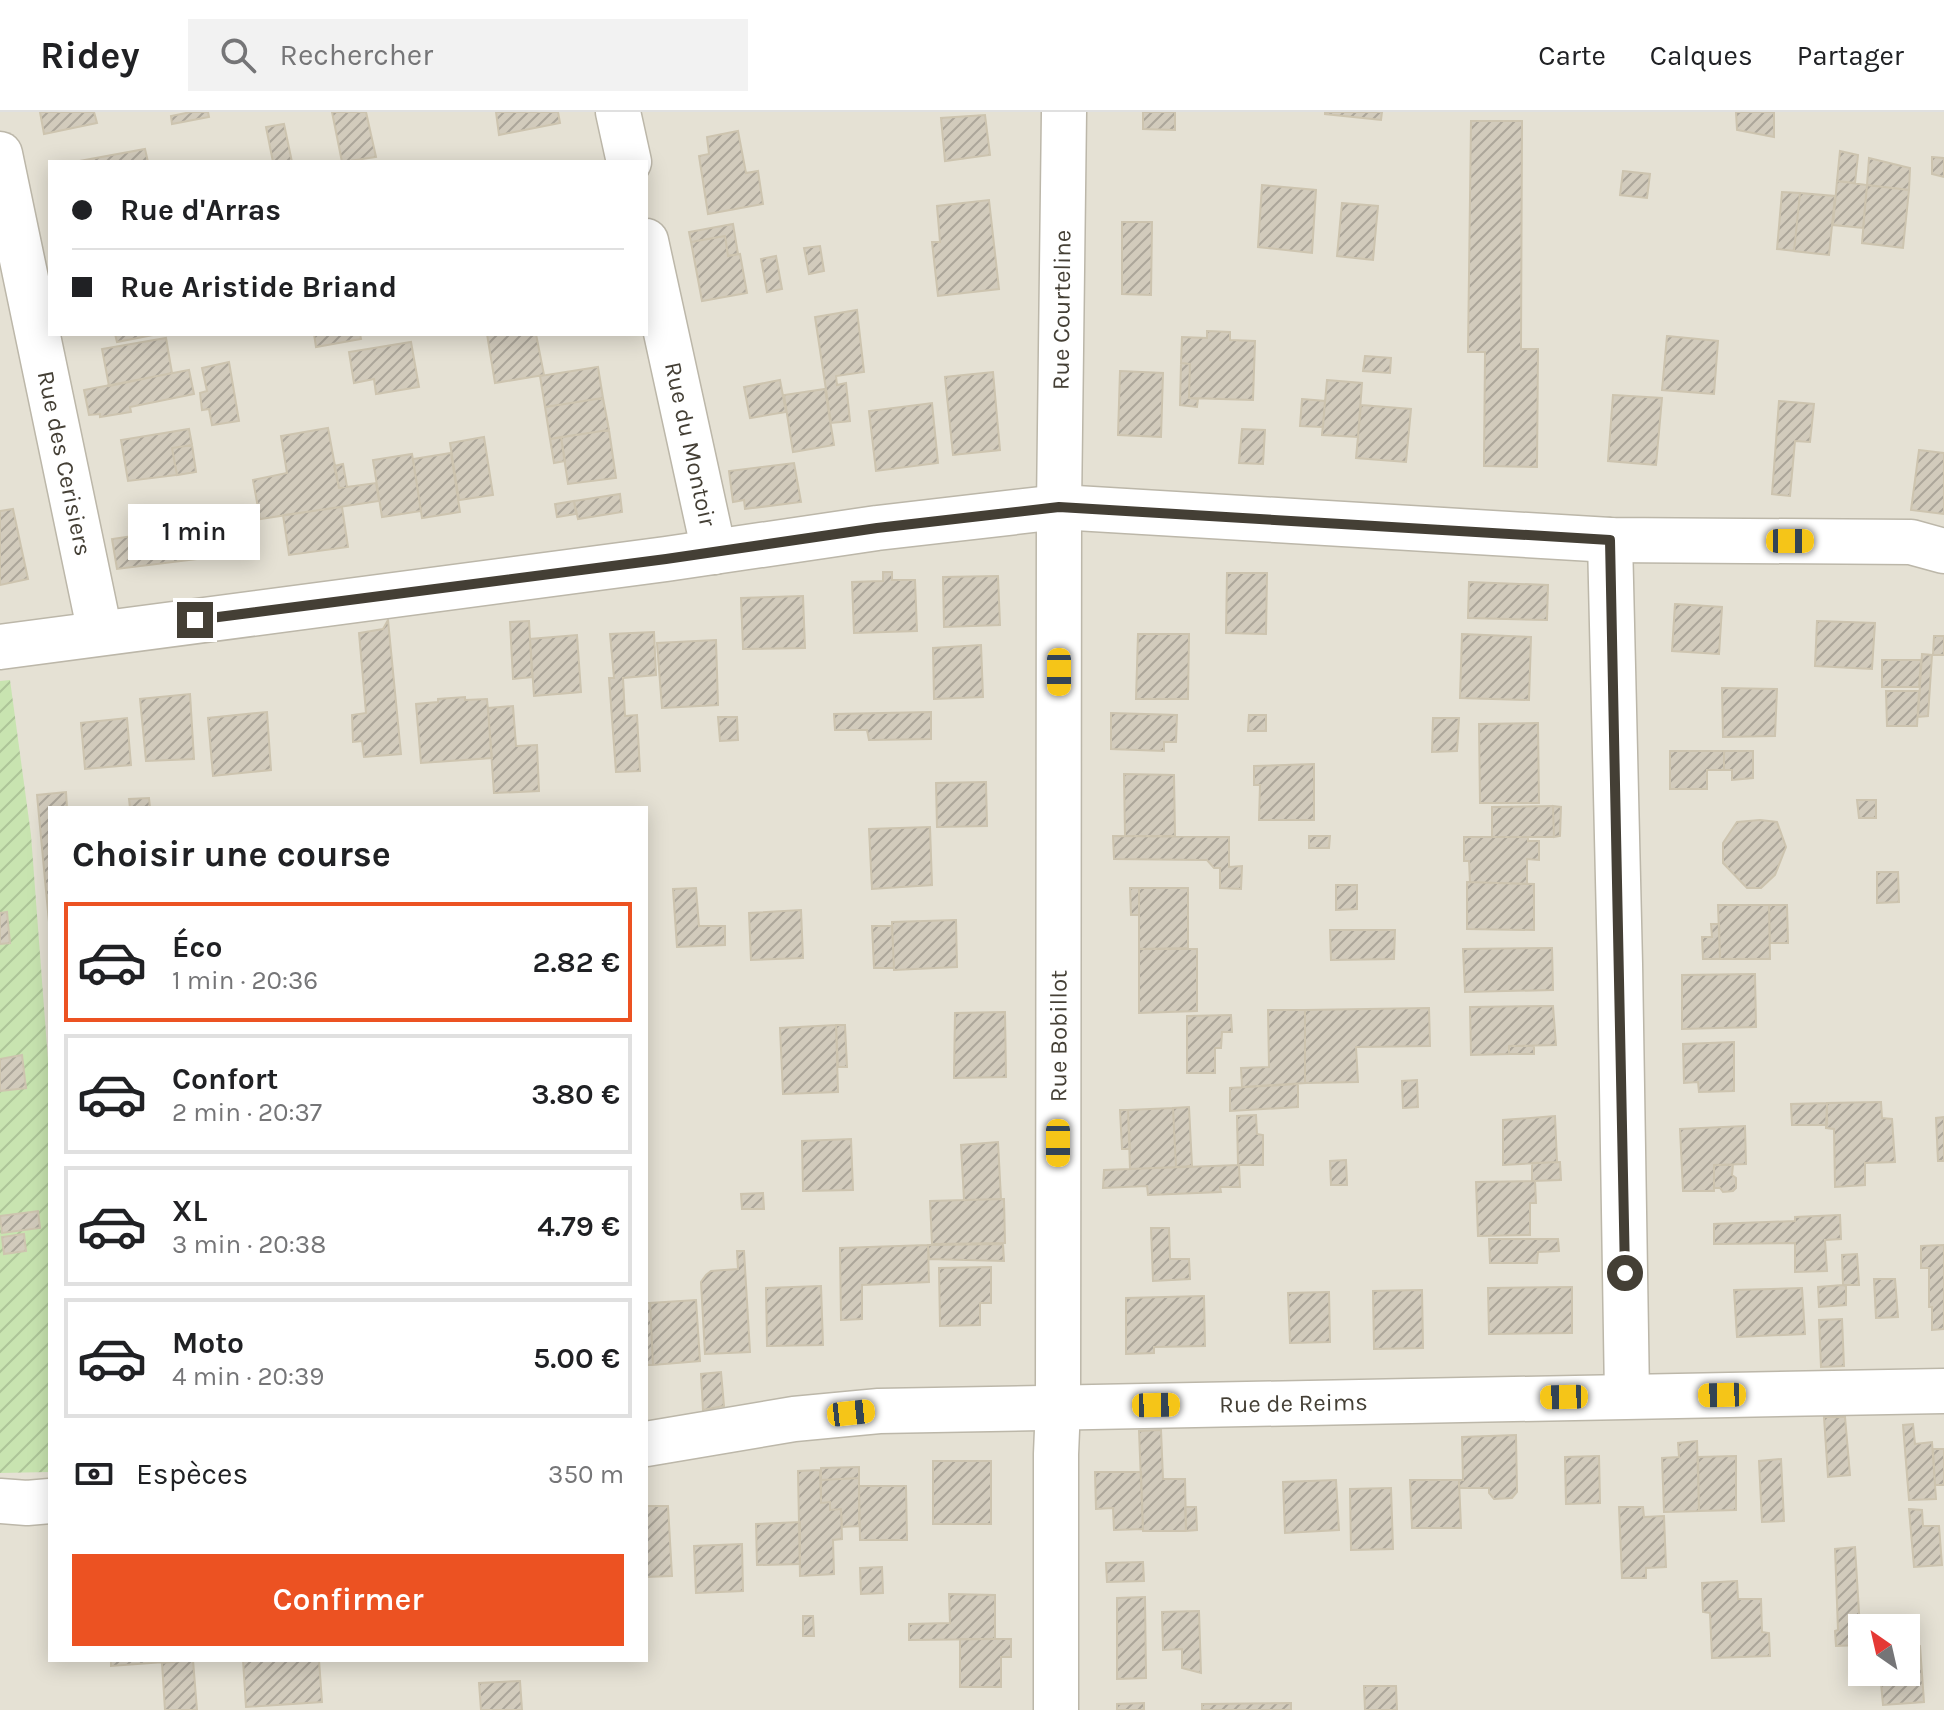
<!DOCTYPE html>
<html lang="fr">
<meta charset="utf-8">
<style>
body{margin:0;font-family:Karla,sans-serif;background:#f2f2f2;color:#202124;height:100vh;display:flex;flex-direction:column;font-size:30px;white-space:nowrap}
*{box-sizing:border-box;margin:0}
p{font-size:26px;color:#757577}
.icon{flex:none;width:44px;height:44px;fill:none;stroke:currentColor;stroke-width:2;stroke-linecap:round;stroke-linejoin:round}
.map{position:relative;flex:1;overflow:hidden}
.sheet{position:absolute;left:48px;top:694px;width:600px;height:856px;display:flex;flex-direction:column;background:#fff;border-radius:0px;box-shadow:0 4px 20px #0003}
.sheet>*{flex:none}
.banner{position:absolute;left:48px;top:48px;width:600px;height:176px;border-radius:0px;box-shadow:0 4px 20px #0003;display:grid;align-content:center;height:176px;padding:0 24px;background:#fff}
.needle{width:52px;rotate:326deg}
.controls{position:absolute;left:1848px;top:1502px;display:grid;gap:16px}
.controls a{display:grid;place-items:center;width:72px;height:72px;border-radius:0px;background:#fff;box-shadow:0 4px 20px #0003;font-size:40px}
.end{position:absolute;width:36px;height:36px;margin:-18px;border:10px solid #443f35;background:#fff;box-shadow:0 0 0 4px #fff}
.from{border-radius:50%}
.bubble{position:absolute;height:56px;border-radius:0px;background:#fff;box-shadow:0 4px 20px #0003;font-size:26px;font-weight:600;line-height:56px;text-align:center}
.car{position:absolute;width:24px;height:48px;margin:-24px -12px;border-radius:10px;box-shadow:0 0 6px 2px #0007;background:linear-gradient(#f5c518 24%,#345 0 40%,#f5c518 0 76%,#345 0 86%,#f5c518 0)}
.banner b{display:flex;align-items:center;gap:28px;height:76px;font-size:30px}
.banner b+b{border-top:2px solid #e0e0e0}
.banner i{width:20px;height:20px;background:#202124}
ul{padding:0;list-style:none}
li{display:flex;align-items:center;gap:24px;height:120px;margin:0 16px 12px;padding:0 8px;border:4px solid #e0e0e0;border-radius:0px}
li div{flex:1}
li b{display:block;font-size:30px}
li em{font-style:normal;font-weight:600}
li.on{border-color:#ec5222}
li>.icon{width:72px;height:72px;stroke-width:1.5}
h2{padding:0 24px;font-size:36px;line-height:96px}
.pay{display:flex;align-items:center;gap:20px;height:88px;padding:0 24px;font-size:30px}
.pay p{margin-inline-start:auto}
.action{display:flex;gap:16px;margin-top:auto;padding:16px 24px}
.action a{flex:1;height:92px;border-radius:0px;background:#ec5222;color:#fff;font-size:32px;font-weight:600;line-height:92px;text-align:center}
header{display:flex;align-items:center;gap:48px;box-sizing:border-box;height:112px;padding:0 40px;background:#fff;border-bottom:2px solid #e0e0e0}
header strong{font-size:38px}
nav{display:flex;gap:44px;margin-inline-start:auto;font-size:28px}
.search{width:560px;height:72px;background:#f2f2f2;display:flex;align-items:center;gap:20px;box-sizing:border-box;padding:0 28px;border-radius:0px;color:#757577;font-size:30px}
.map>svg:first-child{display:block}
.residential{fill:#e5e1d4;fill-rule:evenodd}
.garden{fill:url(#garden-furrows)}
.building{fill:url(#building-hatch);stroke:#cdc4af;stroke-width:2}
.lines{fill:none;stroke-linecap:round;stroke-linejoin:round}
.minor-casing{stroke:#bcb7a9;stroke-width:47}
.minor{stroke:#fff;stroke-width:44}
.route{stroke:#443f35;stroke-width:10}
.labels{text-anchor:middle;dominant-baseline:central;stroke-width:8;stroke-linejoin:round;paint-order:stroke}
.street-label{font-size:24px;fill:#443f35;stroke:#fff}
</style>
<header>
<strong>Ridey</strong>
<div class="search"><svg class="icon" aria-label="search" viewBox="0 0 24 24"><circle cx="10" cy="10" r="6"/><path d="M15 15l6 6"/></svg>Rechercher</div>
<nav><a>Carte</a><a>Calques</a><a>Partager</a></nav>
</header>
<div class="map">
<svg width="1944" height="1598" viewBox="0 0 1944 1598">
<defs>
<pattern id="garden-furrows" width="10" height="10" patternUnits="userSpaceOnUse" patternTransform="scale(2)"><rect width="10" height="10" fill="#c8e4b0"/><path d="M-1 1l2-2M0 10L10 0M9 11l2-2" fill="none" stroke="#adc598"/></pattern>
<pattern id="building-hatch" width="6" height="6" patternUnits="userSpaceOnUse" patternTransform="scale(2)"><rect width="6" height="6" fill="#d2cbbc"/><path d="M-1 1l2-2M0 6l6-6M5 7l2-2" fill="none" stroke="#aca69a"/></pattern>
</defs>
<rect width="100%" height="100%" fill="#f2efe5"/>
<path class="residential" d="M0,0H1944V1598H0ZM50,50H646V222H50ZM50,696H646V1548H50ZM1862,1516H1906V1560H1862Z"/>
<path class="garden" d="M10,568L31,723L50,975V1360L0,1361V569Z"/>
<path class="building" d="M40,0H94L97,11L44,22Z
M191,0H208L209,5L172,12L171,4Z
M332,0H366L376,45L342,50Z
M496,0H558L560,11L499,23Z
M1143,0H1175V18L1143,17Z
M1325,0H1382L1381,8L1325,2Z
M1736,0H1774V25L1737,18Z
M985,3L990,43L945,49L941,6Z
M1471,9H1522L1521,237H1538L1537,355L1484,354L1485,240H1468Z
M284,12L292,50H273L266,15Z
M738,19L746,61L758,59L763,92L708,102L699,44L709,42L707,25Z
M145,37L148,50H74Z
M1840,39L1858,43L1855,71L1837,69Z
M1932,45L1944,46V65L1932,62Z
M1869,46L1910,56L1909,78L1867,73Z
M1623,59L1650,62L1647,86L1620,83Z
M1837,69L1867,73L1863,116L1833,113Z
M1262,73L1316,78L1312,141L1258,135Z
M1867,73L1909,78L1903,136L1862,131Z
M1782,80L1800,81L1794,139L1777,137Z
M1800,81L1835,84L1829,143L1794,139Z
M989,88L999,177L938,184L932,130H940L937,94Z
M1342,91L1378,94L1373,148L1337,144Z
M1122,110H1152L1151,183L1122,182Z
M733,112L738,142L728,144L725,124L691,130L689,120Z
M725,124L728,144L740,142L747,181L702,189L691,130Z
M820,134L824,159L809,162L804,136Z
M776,144L782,177L767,180L761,147Z
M857,198L864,260L836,264L837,273L846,271L850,309L831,311L815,205Z
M1207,219L1230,220V228L1255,229L1253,288L1189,286L1190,252L1181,251L1182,225L1207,226Z
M115,222H158L117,230Z
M314,222H360L361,227L316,235Z
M487,222H536L544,263L495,271Z
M1667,224L1718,229L1714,282L1662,278Z
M166,226L172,261L109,274L102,237Z
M411,230L419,275L376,282L374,267L354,271L349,240Z
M1365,244L1391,246L1390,261L1363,259Z
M229,250L239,309L212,313L209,297L202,298L200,281L207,279L202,256Z
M1181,251L1190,252L1189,286L1198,287L1197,295L1180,293Z
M598,255L603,286L545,295L540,264Z
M189,258L194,282L130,295L131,300L100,305V302L89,303L84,278Z
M1120,259L1163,261L1161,325L1118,323Z
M993,260L1000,338L953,343L945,265Z
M780,268L786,300L750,306L744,275Z
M1327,268L1362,271L1358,325L1322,323Z
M825,277L834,333L793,340L784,283Z
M1613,283L1662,286L1656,353L1608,349Z
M603,286L609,318L550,327L545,295Z
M1302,287L1325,289L1323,315L1300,314Z
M1779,289L1814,292L1810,330L1795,329L1790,384L1772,382Z
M932,291L938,351L876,359L869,299Z
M1361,293L1411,297L1406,350L1356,346Z
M328,316L339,376L376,371L379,389L260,407L253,368L287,361L281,324Z
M189,317L192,333L172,336L177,363L128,369L121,328Z
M1242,317L1265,318L1263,352L1239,351Z
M609,318L616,366L568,372L561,325Z
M484,325L493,383L459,388L450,331Z
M561,325L565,349L554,351L550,327Z
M192,333L196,360L177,363L172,336Z
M1919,338L1944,341V402L1911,398Z
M451,341L460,400L422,406L413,347Z
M412,342L421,399L382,405L373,348Z
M794,351L801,390L745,397L744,388L733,390L729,359Z
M343,352L347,375L339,376L334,354Z
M620,382L622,400L578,407L574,389Z
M574,389L576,402L557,405L555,392Z
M342,395L348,435L289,443L283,403Z
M13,397L28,467L0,473V399Z
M222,412L224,425L204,428L203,415Z
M194,415L198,447L117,457L112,427Z
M883,460H892V468H915L917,519L854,521L852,470L883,469Z
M1227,461H1267L1266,522L1226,521Z
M998,464L1000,513L944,515L943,465Z
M1469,470L1548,473L1547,508L1468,506Z
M803,484L805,536L743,537L741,486Z
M1675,492L1722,495L1719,542L1672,539Z
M388,508L401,642L364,645L362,629L353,630L352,603L366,601L359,521L383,517Z
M529,509L532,565L513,567L510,510Z
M1817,509L1875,511L1872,557L1815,554Z
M654,520L656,563L623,566L625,604L637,603L640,659L616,660L609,566H614L610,522Z
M1138,522H1189L1188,587H1136Z
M1462,522L1531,525L1529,588L1460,586Z
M577,523L581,580L534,584L530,527Z
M1934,524H1944V543H1933Z
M716,528L718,593L662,596L657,531Z
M981,533L983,585L934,587L933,536Z
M1922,542L1932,543L1928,604L1918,605Z
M1882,548H1921L1919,575H1882Z
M1722,576L1777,577L1775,624L1723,625Z
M1886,579H1919L1917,614H1887Z
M190,582L194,647L146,649L140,587Z
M465,585V588L487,587L492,646L421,651L416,592L438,590V587Z
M513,594L516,634L537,633L539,679L494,681L488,596Z
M267,600L271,658L213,664L208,606Z
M931,600V627L869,628L867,618H835L834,602Z
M1111,601L1177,603L1176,630H1164V639L1111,637Z
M1249,603H1266V619H1248Z
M718,605H737L738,628L720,629Z
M127,606L131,653L85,657L81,611Z
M1433,606H1459L1457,639L1432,640Z
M1538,611L1539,691H1480L1479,612Z
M1670,639H1724V658H1707V677H1670Z
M1724,639H1753V666L1732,668V658H1724Z
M1314,652V708H1259L1260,673H1254V654Z
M1124,662L1174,663L1175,724H1125Z
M986,670L987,714L937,715L936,671Z
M66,680L67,696H50V821L37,683Z
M149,686L150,696H130L129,687Z
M1857,688H1876V706H1859Z
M1553,694L1561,695L1560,724L1554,725Z
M1553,694L1554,725H1492V695Z
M1760,708L1777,710L1786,735L1775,763L1761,776H1747L1723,751V731L1737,710Z
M930,715L932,773L872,777L869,717Z
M1113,724L1229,725V755L1242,754L1241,777L1220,776V756H1214L1207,748L1114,747Z
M1309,724H1330L1329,736H1309Z
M1464,725H1528V729H1539V748L1527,747V772L1470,770L1469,749H1464Z
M1877,760H1898L1899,790L1877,791Z
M1467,770L1534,772V818L1467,817Z
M1336,773H1357V797L1336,798Z
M696,776L699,814H725V833L677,835L673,777Z
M1130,776H1139V803H1131Z
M1139,776H1188V836L1139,837Z
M1718,793H1769L1770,847H1720Z
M1769,793H1787L1788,831H1770Z
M801,798L803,846L751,848L749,801Z
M7,800L10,831L0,832V801Z
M956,808L957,855L894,858L892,810Z
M1711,812H1719L1720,847H1703L1702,825H1712Z
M872,814H892L894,856H874Z
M1330,818H1395L1394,847L1331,848Z
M1552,836L1553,878L1465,880L1463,837Z
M1139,837H1197V899L1139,901Z
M1755,862L1756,915L1682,917V863Z
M1553,894L1556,933L1509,934V942L1471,943L1470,895Z
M1429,896L1430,934L1356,935L1358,970L1305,971V898Z
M1268,898H1305V971L1242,975L1241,956L1269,955Z
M1005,900L1006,965L954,966L955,901Z
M1231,903L1232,920H1222L1221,936H1215V961H1187V904Z
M836,913H845L847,955H838Z
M836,913L838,980L783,982L780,916Z
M1734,930V979L1699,980L1698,970L1684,971L1683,932Z
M1509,934H1534V942H1509Z
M22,943L26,976L0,979V947Z
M1417,968L1418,995L1403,996L1402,969Z
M1298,972V995L1230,999V976Z
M1881,990L1882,1006L1892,1007L1895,1050L1865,1051V1073L1835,1075L1834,1017L1826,1016L1827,991Z
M1827,991V1013H1792L1791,992Z
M1189,995L1192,1054L1176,1055L1173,996Z
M1173,996L1176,1055L1130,1057L1128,998Z
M1120,998H1128L1130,1037H1122Z
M1256,1003L1257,1022L1263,1023V1053H1238L1237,1004Z
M1555,1004L1557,1050L1503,1053V1008Z
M1944,1005V1049H1938L1936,1006Z
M1745,1014L1746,1052L1714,1053V1079H1683L1680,1017Z
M851,1027L853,1078L803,1079L802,1029Z
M998,1030L1001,1087L964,1088L961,1033Z
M1346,1048L1347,1073H1331L1330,1049Z
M1560,1050L1561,1068L1532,1069V1051Z
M1239,1053L1240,1075H1220L1221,1080L1148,1083L1147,1074L1103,1076L1104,1058Z
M1714,1053H1733L1732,1063L1736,1066V1076L1733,1079L1723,1080L1720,1076H1714Z
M1535,1069L1536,1091H1530V1123L1478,1124L1476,1070Z
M763,1081L764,1097H742L741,1082Z
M1004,1087L1005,1131L932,1132L930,1089Z
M38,1099L40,1116L2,1121L0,1104Z
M1840,1103L1841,1127L1825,1128L1827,1159L1795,1160V1131L1714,1132V1112L1795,1109V1105Z
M1151,1116H1169L1170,1147H1189L1190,1167L1153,1169Z
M24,1122L26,1139L4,1142L2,1125Z
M1489,1127H1558L1559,1139L1538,1140L1537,1151H1490Z
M1003,1132L1004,1149L929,1147L928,1133Z
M928,1133L929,1170L862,1173V1207L841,1208L840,1136Z
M1944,1133V1217L1932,1218V1195H1929V1156H1921V1134Z
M737,1139H744L750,1240L705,1242L701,1170L706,1163L711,1159L738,1157Z
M1857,1142L1859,1173H1843L1842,1143Z
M991,1155V1191H980V1213L940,1214L939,1156Z
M1874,1167H1895L1898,1205L1876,1206Z
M1843,1173L1846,1174V1193L1819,1195L1818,1175Z
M821,1174L823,1233L767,1234L766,1176Z
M1572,1175V1221L1489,1222L1488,1176Z
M1802,1176L1805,1222L1737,1225L1734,1178Z
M1422,1178L1423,1236L1374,1237L1373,1179Z
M1329,1180L1330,1230L1290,1231L1288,1181Z
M1204,1184L1205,1234L1154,1235V1241L1126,1242V1186Z
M696,1188L700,1249L653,1253L650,1191Z
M646,1191H650L653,1253H646Z
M1842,1207L1844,1254L1821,1255L1819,1208Z
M721,1260L724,1294L703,1298L701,1262Z
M1824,1305H1845L1850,1363L1828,1365Z
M1913,1312L1915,1332L1932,1330L1936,1387L1909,1388L1903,1313Z
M1161,1318L1163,1367H1185L1186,1419H1143L1139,1319Z
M1516,1323L1517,1380L1512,1386L1494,1387L1489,1381V1376H1459V1368H1463L1462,1325Z
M1697,1329L1699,1399L1664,1400L1662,1346L1679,1345L1678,1331Z
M1933,1337H1944V1373H1935Z
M1599,1344L1600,1391L1566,1392L1565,1345Z
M1736,1344V1398L1699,1399L1698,1345Z
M1781,1347L1784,1409L1762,1410L1759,1349Z
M933,1349H991V1412H933Z
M859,1355V1366L821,1368V1356Z
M820,1358L821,1391L830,1390V1398L841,1397L842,1427L833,1428L834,1462L800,1464L798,1359Z
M1095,1360H1141L1143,1417L1114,1418L1113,1396L1096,1397Z
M859,1366V1414L842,1415L841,1397L830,1398V1390L821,1391V1368Z
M1336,1368L1339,1418L1285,1421L1283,1370Z
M1410,1368H1459L1461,1416H1412Z
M859,1374H906L907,1428H860Z
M1391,1376L1393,1437L1351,1438L1350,1377Z
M646,1394H668L672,1464L646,1465Z
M1185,1395H1196L1197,1418L1186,1419Z
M1619,1395H1643L1644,1405L1664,1404L1666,1455L1646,1456V1466H1622Z
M1909,1397L1922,1398L1923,1414H1939L1942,1453L1914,1455Z
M800,1410V1452L757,1453L756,1412Z
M742,1432L743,1479L696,1481L694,1434Z
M1855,1435L1861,1533L1836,1534L1835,1519L1838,1518L1835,1437Z
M1143,1450L1144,1469L1107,1470L1106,1451Z
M882,1455L883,1481L861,1482L860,1456Z
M1737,1469L1738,1487H1761L1762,1520L1769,1521L1770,1544L1712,1546L1710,1501L1703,1500L1702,1471Z
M949,1482L995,1483V1527L909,1528V1512L950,1511Z
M1145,1485L1146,1566L1117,1567V1486Z
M1199,1499L1201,1561L1182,1556V1537L1163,1538L1162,1500Z
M803,1504H813L814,1524H803Z
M960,1527H1011V1545H1001V1575H960Z
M1920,1534L1924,1590L1883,1593L1880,1560H1906V1535Z
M111,1548H192L111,1554Z
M193,1548L197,1598H165L162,1551Z
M243,1548H319L322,1590L246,1595Z
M520,1569L522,1598H481L479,1571Z
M1364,1574H1396L1397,1598H1365Z
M1144,1591V1598H1117V1592Z
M1291,1591V1598H1202V1592Z"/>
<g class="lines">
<g class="minor-casing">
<g id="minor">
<path d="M618,0L629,50"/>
<path id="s1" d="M0,42L100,521"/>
<path id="s2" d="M646,129L714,440"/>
<path d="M1610,428L1620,852L1627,1284"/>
<path d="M0,535L666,447L877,416L1059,395L1610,428L1911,430L1944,439"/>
<path id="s3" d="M646,1332L794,1307L879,1299L1944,1279"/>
<path d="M0,1389L27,1391L50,1389"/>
<path id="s4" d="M1056,1598V1342L1058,1294L1059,395L1064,0"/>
</g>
</g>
<use href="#minor" class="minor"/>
</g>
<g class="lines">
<path class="route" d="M195,508L666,447L877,416L1059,395L1610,428L1625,1161"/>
</g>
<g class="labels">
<g class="street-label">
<text stroke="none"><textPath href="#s4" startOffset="1400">Rue Courteline</textPath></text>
<text stroke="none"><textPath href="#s2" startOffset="208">Rue du Montoir</textPath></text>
<text stroke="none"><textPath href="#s1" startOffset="316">Rue des Cerisiers</textPath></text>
<text stroke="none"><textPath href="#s4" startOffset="674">Rue Bobillot</textPath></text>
<text stroke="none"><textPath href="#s3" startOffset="650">Rue de Reims</textPath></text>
</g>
</g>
</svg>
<div class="controls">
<a><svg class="needle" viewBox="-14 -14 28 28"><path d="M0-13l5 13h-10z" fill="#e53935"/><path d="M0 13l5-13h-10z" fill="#757577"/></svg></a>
</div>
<i class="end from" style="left:1625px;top:1161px"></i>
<i class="end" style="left:195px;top:508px"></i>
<div class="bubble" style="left:128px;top:392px;width:132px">1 min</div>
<i class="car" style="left:1790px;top:429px;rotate:90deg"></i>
<i class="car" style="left:1059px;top:560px;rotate:180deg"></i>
<i class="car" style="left:1058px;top:1031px;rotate:180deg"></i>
<i class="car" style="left:1722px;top:1283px;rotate:269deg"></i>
<i class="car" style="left:1564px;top:1285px;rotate:269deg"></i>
<i class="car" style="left:1156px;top:1293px;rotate:89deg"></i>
<i class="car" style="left:851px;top:1301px;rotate:84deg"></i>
<div class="banner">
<b><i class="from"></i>Rue d'Arras</b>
<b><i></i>Rue Aristide Briand</b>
</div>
<section class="sheet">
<h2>Choisir une course</h2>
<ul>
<li class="on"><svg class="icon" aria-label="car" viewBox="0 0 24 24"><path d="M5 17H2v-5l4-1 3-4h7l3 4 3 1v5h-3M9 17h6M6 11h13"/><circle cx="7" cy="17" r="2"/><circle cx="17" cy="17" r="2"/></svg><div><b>Éco</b><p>1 min · 20:36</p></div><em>2.82 €</em></li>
<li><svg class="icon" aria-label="car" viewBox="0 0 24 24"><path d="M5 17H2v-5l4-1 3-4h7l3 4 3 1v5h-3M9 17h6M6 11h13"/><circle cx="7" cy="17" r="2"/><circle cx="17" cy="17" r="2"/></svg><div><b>Confort</b><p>2 min · 20:37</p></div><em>3.80 €</em></li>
<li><svg class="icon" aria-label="car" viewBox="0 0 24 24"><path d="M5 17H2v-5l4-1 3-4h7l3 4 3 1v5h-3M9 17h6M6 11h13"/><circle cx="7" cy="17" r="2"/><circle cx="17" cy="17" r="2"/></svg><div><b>XL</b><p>3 min · 20:38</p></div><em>4.79 €</em></li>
<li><svg class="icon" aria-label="car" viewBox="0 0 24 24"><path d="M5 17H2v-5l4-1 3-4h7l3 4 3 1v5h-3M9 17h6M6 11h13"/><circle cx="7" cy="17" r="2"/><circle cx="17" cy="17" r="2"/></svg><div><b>Moto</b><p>4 min · 20:39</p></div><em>5.00 €</em></li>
</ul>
<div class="pay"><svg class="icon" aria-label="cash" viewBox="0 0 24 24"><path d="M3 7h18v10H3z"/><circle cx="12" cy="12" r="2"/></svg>Espèces<p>350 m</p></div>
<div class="action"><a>Confirmer</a></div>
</section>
</div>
